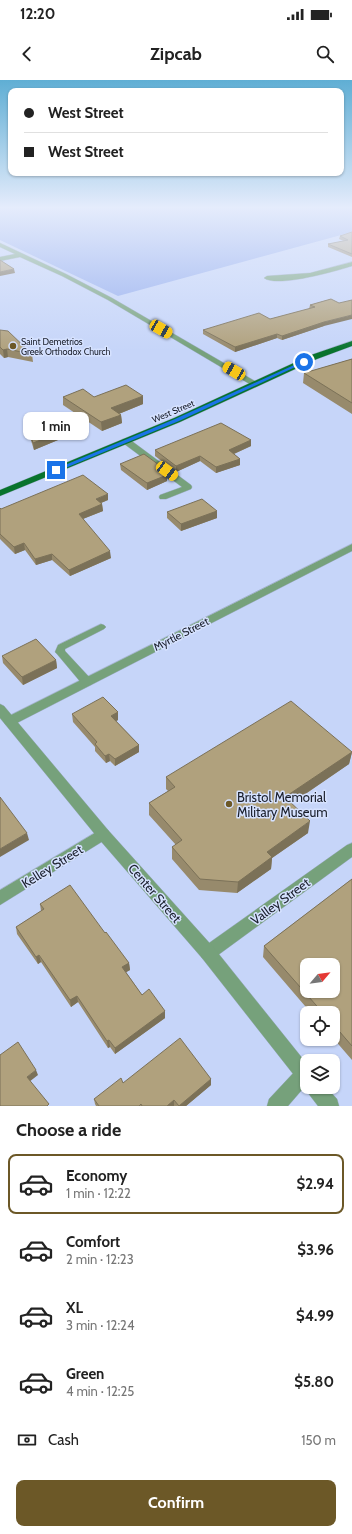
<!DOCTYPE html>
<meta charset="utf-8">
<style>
body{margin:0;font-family:Cabin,sans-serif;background:#f2f2f2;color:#222;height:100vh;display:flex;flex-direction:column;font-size:15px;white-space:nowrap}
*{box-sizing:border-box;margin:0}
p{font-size:13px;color:#767676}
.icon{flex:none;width:22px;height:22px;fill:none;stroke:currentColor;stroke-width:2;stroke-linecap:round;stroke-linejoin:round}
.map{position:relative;height:1026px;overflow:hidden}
.drawer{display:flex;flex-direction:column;background:#fff;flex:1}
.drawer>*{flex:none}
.hud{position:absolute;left:8px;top:8px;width:336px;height:88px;border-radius:8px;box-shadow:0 1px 3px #0004;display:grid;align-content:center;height:88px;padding:0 16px;background:#fff}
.needle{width:26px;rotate:61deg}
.tools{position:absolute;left:300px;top:878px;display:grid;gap:8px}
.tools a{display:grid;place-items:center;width:40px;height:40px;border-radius:8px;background:#fff;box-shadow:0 1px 3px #0004;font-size:20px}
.end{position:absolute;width:18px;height:18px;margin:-9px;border:5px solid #1a73e8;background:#fff;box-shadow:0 0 0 2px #fff}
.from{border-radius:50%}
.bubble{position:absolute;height:28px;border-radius:8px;background:#fff;box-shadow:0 1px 3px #0004;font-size:13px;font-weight:800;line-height:28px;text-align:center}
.car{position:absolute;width:12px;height:24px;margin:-12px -6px;border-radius:5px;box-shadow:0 0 3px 1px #0007;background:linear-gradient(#f5c518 24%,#345 0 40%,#f5c518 0 76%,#345 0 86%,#f5c518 0)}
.hud b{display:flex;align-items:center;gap:14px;height:38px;font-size:15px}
.hud b+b{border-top:1px solid #e0e0e0}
.hud i{width:10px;height:10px;background:#222}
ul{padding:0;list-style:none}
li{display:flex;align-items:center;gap:12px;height:60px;margin:0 8px 6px;padding:0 8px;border:2px solid transparent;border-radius:8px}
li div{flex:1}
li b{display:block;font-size:15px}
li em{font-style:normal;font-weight:800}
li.active{border-color:#6c5827}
li>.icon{width:36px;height:36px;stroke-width:1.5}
h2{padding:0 16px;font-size:18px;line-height:48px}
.pay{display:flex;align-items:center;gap:10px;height:44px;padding:0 16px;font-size:15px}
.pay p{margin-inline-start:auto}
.action{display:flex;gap:8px;margin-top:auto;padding:8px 16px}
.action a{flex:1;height:46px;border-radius:8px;background:#6c5827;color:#fff;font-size:16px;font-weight:800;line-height:46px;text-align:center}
.status{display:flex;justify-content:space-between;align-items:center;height:28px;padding:0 20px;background:#fff;direction:ltr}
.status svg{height:11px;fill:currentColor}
header{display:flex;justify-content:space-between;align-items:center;height:52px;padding:0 16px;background:#fff;font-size:18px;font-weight:800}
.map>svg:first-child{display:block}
.green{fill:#94adee}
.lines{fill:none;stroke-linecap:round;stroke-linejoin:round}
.service-casing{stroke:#a7b4d4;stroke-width:1}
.minor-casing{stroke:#a7b4d4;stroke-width:1}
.tertiary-casing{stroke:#a7b4d4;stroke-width:1}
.primary-casing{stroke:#a7b4d4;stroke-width:1}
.service{fill:#76a17b;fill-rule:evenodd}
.minor{fill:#76a17b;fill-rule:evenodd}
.tertiary{fill:#76a17b;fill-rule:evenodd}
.primary{fill:#08732d;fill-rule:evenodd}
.wall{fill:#978a6c}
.shaded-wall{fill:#7b7158}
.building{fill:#b0a17d;stroke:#7b7158;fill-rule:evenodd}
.route{fill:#1a73e8}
.poi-dot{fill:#6c5827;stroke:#d6e2ff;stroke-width:1.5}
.labels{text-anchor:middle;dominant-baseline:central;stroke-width:3;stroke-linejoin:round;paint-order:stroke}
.far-poi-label{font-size:9px;fill:#1a1f2c;stroke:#d6e2ff;text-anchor:start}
.far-street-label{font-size:9px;fill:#1a1f2c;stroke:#d6e2ff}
.street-label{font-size:11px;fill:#1a1f2c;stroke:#d6e2ff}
.near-poi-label{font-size:13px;fill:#1a1f2c;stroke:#d6e2ff;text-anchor:start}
.near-street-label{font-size:13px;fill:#1a1f2c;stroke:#d6e2ff}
</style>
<div class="status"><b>12:20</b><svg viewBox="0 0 49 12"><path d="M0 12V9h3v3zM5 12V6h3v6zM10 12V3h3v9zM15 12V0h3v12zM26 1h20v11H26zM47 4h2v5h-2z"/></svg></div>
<header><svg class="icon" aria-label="back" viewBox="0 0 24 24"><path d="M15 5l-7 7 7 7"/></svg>Zipcab<svg class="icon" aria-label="search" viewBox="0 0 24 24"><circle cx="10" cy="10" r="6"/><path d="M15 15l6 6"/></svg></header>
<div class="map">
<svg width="352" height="1026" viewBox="0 0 352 1026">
<rect width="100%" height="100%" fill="#c6d5f9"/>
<path class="green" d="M0,127H352V152L118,216L0,160Z"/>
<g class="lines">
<g class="service-casing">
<path id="service" d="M123,359H129L191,405L192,407L191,409L166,419H160L159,417L160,415L182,407L123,363Z
M101,544L104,545L106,547L104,549L65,569V571L91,599L92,602L91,605H83L57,574L55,572L58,565Z"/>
</g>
<g class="minor-casing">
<path id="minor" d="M0,163L66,194L112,218L260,304L256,306H253L108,220L62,196L20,177L0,181V177L15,174L0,167Z
M352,182V186C336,191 277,208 264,198L267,196L310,193Z
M352,464V471L15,644L10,646L5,644L4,641L5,638Z
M103,748L108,750L110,754L108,758L0,825V810Z
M352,763V777L214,878L208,881L202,878L200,873L202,868L347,765Z
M304,985L307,986V1004L288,1026H267L269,1019L298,988Z"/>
</g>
<g class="tertiary-casing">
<path id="tertiary" d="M0,624L4,626L108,750L214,868L307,984V1007H326L337,1019L339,1026H318L308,1013L305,1006L301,1004L202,878L98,758L0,638Z"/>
</g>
<g class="primary-casing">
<path id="primary" d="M352,261V266L317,279L180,342L0,416V410L174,338L311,275Z"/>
</g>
<use href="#service" class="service"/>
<use href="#minor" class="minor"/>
<use href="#tertiary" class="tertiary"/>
<use href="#primary" class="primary"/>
</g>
<path class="wall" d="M352,152V177L328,167V164L344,161L339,159L340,156Z
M331,219L324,246L282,260L277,258L235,272L203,254V250L270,239L309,229L310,225Z
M0,250L32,274L33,282L8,277L4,278L0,274Z
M352,279V334L303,303L304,293Z
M63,317H94L143,324L119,334L121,335L122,343L102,351L63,325Z
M28,347L58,353V360L34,370L29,354Z
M251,360V366L234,374L240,379V385L216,393L200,381L176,392L155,376V370Z
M120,384L166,394L167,401L147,410L121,390Z
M108,420L101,423L102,424L103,431L83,439L111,478L70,496L52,480L36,485L25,470L15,474L0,459V428L1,429Z
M217,431V438L181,451L167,438V432Z
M2,576L56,580L57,588L23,605L3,583Z
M118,632V640L116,641L139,665V672L115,686L110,681L106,683L95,671V667L73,642L72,634Z
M352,672L349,684L291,724L308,753L272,778L271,789L237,813L199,810L172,779V767L176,765L149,735V723L168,711L166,709V697Z
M352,799V980L333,958V933H311L263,877L264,866Z
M40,824L105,853L129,883L130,890L126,892L142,915L165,938L115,974L110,967L108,968L78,922L71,927L41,882L38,884L17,854L16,847L41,831Z
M211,999V1005L186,1026H96L95,1024L94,1019L123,1003Z"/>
<path class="shaded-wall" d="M14,189L15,193L0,196V192Z
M352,235V239L324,246L282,260V256L324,242Z
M277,254V258L235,272V267Z
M7,269L8,277L4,278L3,270Z
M143,316V324L111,337V328Z
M121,335L122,343L102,351L101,342Z
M58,353V360L34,370L33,363Z
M251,360V366L229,376V370Z
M200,376V381L176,392V386Z
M240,379V385L216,393V387Z
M166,390V395H167V401L147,410V403L162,391Z
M108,414V420L96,425V419Z
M102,424L103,431L80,440L79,434Z
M217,431V438L181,451V444Z
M24,463L25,470L15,474L14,467Z
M110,471L111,478L70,496L69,490Z
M52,474V480L36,485L35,479Z
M56,580L57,588L23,605L22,597Z
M118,632V640L111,644V636Z
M139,665V672L115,686V679Z
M352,672L349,684L283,729L285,717Z
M109,674L110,681L106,683L105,676Z
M310,741L308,753L272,778L271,789L237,813L238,802L267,772Z
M27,753L29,760L0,777V769Z
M39,875L41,882L38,884L36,877Z
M129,883L130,890L123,894L122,887Z
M77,916L78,922L71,927L70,920Z
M165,931V938L115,974V968Z
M109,960L110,967L108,968L107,961Z
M36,990L38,995L29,1002L27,997Z
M211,999V1005L186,1026H179Z
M174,1020V1026H167Z"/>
<path class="building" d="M352,152V174L328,164L348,160L340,156Z
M0,180L14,189L0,192Z
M331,219L339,223L352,220V235L324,242L282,256L277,254L235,267L203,250L259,233L270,239L315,227L310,225Z
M0,250L8,251L32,274L7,269L3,270L0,267Z
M352,279V323L304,293Z
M126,305L143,316L111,328L121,335L101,342L63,317L83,309L94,317Z
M42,342L58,353L33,363L28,347Z
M221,343L251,360L229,370L240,379L216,387L200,376L176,386L155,370Z
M144,374L166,390L162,391L167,395L147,403L120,384Z
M83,395L108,414L96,419L102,424L79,434L110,471L69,490L52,474L35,479L24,463L14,467L0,454V428L1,429Z
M202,419L217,431L181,444L167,432Z
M36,559L56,580L22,597L2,576Z
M103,617L118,632L111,636L139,665L115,679L109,674L105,676L95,664L97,662L72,634Z
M291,621L352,672L285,717L310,741L267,772L272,777L238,802L200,799L172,767L182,760L149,723L175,707L166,697Z
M0,717L27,753L0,769Z
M352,799V966L333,944V933H323L264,866ZM307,885H333V911H307Z
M70,805L105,853L106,852L129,883L122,887L142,915L149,909L165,931L115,968L109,960L107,961L77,916L70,920L39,875L36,877L16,847L44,829L40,824Z
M180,958L211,999L179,1026L174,1020L167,1026H142L141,1024L139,1026H99L94,1019L121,998L123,1003Z
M18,962L36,990L27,997L49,1024L47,1026H0V975Z"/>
<linearGradient id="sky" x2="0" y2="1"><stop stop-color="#5faed4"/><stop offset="0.47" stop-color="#e5ecfc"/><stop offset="1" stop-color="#e5ecfc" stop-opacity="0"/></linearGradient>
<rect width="352" height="271" fill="url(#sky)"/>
<path class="route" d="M303,281L306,282L179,341L58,391L53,390L175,339Z"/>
<g class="poi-dot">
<circle cx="13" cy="266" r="4"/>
<circle cx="229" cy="724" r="4"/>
</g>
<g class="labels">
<g class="far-poi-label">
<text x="21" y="261">Saint Demetrios<tspan x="21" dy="10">Greek Orthodox Church</tspan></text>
</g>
<g class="far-street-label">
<text transform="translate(173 331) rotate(-23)">West Street</text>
</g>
<g class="street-label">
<text transform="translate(181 554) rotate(-27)">Myrtle Street</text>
</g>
<g class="near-poi-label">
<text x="237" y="717">Bristol Memorial<tspan x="237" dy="15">Military Museum</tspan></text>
</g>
<g class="near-street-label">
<text transform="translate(52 786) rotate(-32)">Kelley Street</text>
<text transform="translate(155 813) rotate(49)">Center Street</text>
<text transform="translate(280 821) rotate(-36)">Valley Street</text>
</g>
</g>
</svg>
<div class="tools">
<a><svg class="needle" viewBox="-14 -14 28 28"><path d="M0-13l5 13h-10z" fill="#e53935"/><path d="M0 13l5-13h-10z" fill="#767676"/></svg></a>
<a><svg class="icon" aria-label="locate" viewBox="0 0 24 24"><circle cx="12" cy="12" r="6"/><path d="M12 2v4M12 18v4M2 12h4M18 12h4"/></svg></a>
<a><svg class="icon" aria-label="layers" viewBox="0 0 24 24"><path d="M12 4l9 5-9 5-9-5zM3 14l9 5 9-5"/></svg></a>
</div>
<i class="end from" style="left:304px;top:282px"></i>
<i class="end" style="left:56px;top:390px"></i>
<div class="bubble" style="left:23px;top:332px;width:66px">1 min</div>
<i class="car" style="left:161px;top:249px;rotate:120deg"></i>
<i class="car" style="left:234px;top:291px;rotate:300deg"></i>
<i class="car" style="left:167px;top:391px;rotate:126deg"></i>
<div class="hud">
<b><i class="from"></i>West Street</b>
<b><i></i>West Street</b>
</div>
</div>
<section class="drawer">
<h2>Choose a ride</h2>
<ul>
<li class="active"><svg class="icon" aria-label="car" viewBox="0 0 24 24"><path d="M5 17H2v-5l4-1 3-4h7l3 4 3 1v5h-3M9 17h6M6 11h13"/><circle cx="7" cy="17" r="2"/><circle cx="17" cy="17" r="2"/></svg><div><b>Economy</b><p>1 min · 12:22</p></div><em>$2.94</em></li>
<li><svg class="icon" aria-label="car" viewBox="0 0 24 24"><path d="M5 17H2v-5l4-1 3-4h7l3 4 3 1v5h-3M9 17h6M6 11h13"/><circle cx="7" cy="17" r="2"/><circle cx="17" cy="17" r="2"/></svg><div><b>Comfort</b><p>2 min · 12:23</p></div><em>$3.96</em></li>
<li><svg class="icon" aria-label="car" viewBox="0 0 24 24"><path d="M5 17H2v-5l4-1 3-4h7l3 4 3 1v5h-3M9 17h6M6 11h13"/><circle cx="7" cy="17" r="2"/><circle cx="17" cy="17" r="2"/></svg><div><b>XL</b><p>3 min · 12:24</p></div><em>$4.99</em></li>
<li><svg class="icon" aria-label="car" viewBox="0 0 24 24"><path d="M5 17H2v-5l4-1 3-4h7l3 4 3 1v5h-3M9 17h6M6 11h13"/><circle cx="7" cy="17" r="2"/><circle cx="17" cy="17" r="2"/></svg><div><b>Green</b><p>4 min · 12:25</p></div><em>$5.80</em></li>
</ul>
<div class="pay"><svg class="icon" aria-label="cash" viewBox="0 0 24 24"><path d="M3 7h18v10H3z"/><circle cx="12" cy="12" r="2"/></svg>Cash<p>150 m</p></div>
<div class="action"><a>Confirm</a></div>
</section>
